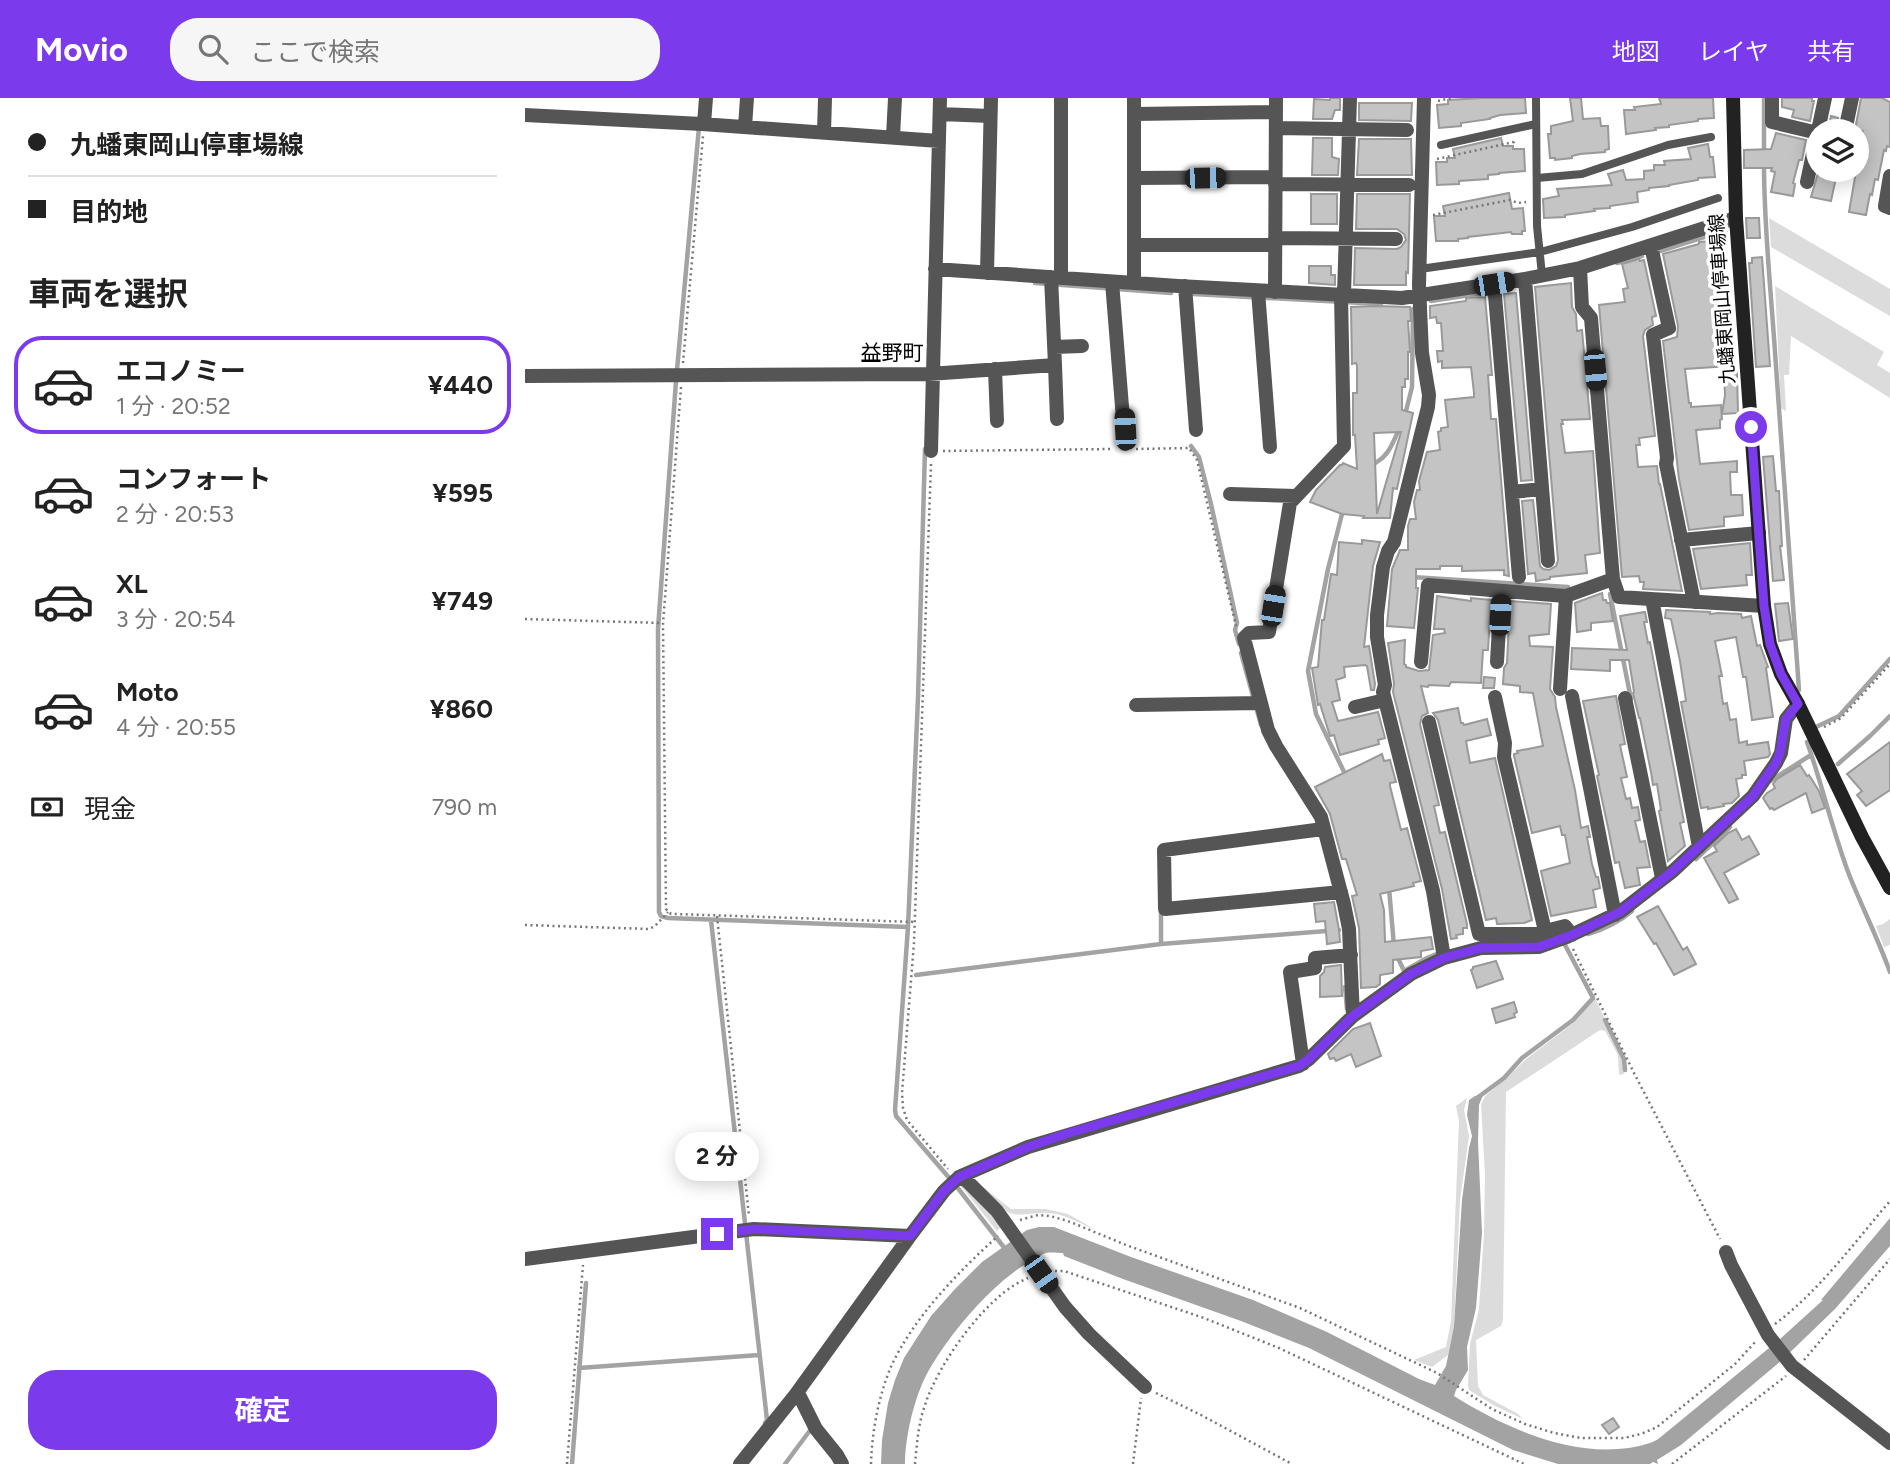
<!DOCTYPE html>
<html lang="ja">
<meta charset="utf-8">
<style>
body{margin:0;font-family:Figtree,"Noto Sans JP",sans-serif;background:#f6f6f6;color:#222;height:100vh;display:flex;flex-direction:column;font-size:26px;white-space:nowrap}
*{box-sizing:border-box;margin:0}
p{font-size:23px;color:#767676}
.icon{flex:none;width:38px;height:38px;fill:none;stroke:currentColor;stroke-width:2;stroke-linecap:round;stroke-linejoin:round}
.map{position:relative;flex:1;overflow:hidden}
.details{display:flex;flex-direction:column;background:#fff;width:525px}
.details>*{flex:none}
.top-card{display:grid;align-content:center;height:154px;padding:0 28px;background:#fff}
.fabs{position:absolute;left:1281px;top:21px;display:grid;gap:14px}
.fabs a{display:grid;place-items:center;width:63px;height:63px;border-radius:50%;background:#fff;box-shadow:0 4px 18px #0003;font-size:35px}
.end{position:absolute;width:32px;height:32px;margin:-16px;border:9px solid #7c3aed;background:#fff;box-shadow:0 0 0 4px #fff}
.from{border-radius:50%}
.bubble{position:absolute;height:49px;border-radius:24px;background:#fff;box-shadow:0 4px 18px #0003;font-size:23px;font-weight:700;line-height:49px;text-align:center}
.car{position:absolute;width:21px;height:42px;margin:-21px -10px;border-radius:9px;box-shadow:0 0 5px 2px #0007;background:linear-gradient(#222 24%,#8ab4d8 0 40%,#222 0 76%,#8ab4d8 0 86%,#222 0)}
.top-card b{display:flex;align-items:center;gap:24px;height:66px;font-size:26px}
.top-card b+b{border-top:2px solid #e0e0e0}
.top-card i{width:18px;height:18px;background:#222}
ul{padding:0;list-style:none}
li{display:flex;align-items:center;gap:21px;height:98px;margin:0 14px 10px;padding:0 14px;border:4px solid transparent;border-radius:28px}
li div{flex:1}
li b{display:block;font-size:26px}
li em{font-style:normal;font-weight:700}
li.active{border-color:#7c3aed}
li>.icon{width:63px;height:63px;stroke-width:1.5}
h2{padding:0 28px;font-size:32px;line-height:84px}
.pay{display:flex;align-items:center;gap:18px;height:77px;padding:0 28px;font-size:26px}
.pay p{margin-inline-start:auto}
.cta{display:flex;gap:14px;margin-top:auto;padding:14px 28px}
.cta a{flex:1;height:80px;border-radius:28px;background:#7c3aed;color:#fff;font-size:28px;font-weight:700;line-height:80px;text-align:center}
header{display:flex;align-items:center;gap:42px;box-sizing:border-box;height:98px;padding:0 35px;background:#7c3aed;color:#fff}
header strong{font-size:33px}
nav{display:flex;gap:38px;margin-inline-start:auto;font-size:24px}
.search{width:490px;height:63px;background:#f6f6f6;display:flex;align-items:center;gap:18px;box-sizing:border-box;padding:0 24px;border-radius:28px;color:#767676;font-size:26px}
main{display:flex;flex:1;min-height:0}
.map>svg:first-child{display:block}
.green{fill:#dcdcdc}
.water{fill:#a3a3a3}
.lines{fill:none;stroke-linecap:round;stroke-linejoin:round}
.stream{stroke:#a3a3a3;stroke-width:4.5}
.building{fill:#c4c4c4;stroke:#999;stroke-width:2;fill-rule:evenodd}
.path{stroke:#777;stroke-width:2.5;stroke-dasharray:2 3.5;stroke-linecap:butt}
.lane{stroke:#555;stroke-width:8}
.street{stroke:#555;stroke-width:14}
.secondary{stroke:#222;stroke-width:14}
.route{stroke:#7c3aed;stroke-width:9}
.labels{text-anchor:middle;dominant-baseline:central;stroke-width:7;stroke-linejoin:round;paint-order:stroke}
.street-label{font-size:19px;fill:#000;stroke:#fff}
.neighbourhood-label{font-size:21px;fill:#000;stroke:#fff}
</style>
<header>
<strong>Movio</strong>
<div class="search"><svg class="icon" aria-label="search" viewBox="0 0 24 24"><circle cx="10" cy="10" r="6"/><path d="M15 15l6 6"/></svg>ここで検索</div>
<nav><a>地図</a><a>レイヤ</a><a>共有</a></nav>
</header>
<main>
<section class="details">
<div class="top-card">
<b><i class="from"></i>九蟠東岡山停車場線</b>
<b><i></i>目的地</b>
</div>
<h2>車両を選択</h2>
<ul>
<li class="active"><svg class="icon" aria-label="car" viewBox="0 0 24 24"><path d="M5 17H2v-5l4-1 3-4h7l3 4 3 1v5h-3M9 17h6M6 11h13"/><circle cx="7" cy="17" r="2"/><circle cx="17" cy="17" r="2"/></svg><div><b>エコノミー</b><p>1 分 · 20:52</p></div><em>¥440</em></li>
<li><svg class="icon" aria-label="car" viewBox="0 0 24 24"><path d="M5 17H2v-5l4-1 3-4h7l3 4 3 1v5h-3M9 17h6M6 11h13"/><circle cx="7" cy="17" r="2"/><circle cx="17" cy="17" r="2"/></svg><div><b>コンフォート</b><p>2 分 · 20:53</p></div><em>¥595</em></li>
<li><svg class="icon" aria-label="car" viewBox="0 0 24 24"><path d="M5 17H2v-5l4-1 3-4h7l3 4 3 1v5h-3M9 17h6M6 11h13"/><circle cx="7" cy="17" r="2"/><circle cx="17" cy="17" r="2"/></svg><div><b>XL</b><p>3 分 · 20:54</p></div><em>¥749</em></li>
<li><svg class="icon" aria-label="car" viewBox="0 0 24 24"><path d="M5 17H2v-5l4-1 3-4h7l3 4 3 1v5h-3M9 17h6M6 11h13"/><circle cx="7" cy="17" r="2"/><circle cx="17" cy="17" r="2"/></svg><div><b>Moto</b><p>4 分 · 20:55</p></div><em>¥860</em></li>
</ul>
<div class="pay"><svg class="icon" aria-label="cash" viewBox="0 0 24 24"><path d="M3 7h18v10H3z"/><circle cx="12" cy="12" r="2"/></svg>現金<p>790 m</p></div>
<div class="cta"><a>確定</a></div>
</section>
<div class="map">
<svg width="1365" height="1366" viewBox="0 0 1365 1366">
<rect width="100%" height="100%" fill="#fff"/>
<path class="green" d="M1244,120L1365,191V218L1246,149Z
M1250,188L1359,254L1352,267L1365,275V300L1266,238L1264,277H1259L1261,313L1256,310Z
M1365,821V847L1359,849L1351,828L1358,826Z
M1070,900L1080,921L1078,923L1098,962L1099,976L1094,977L1093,957L1080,933L1075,932L981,994L978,1222L976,1228L951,1242L953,1288L958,1297L993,1316L998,1321L970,1308L944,1292L943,1287L945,1246L954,1211L959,1135L960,1077L956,1006L961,997L984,978L1001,961L1047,926Z
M942,1000L939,1012L944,1038L935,1102L929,1228L923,1257L907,1269L889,1262L921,1249L926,1223L934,1023L931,1008Z
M448,1081L486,1111H521L543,1116L571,1132C556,1126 540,1116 524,1115C511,1114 497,1119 485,1115C470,1109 458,1092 448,1081Z
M438,1086L472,1118L476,1129L472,1133L435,1087Z"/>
<path class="water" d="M958,997L954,1007L953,1043L957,1135L951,1210L942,1249L943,1272L931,1292L929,1298C983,1332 1060,1366 1125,1345C1132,1343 1138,1337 1143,1333L1255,1241L1298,1202H1296L1365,1120V1148L1310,1211L1256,1263L1156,1347L1132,1362L1133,1366L1128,1364L1125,1366H1033L988,1352L784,1250L716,1223L598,1181L539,1158L538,1155C533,1155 526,1154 521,1155C517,1156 511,1160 507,1162C467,1185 427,1233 404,1272C390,1296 380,1338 380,1366H356L357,1342L363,1305L370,1282L379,1260L406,1218L430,1191L457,1164L502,1132L514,1129H529L606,1159L728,1202L802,1234L894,1281L910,1287L921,1268L929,1228L937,1102L944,1050L947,1038L942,1017L944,1002L950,998Z"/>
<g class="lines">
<path class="stream" d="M1239,0V55
M174,29L151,283L133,531L134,814L136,818L143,820L383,829
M1239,67C1239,121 1244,173 1248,226C1256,348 1266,470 1274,592
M1132,154L1201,132
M1092,165L1117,158
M510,185L646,195
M668,196L856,206
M906,203L965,194
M880,317L887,289L888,211
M666,348L674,359L686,406L712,525L710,532L714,546
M400,351L393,600L383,829L370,1012L371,1018L432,1089L481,1152
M846,367C863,360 867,347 874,331
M818,412L803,471L783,573L791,616L821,678
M887,479L1043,489
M1085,496L1106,601
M716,555L736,627
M1291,629L1314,618L1365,561
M1282,644C1298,689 1308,735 1325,779C1338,811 1353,841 1365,874
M1313,666L1345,638L1365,618
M1245,683L1286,657
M1171,761L1205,729
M864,790L869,848
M636,814V846
M186,822L242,1322L240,1325
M1063,836C1080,831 1093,825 1107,813
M871,856L879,873L902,860L914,855
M391,877L636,846L814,832
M820,889L822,911
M1080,922L1099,961L1100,972
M952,1000L979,980L997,960L1048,922L1068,900L1039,845
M54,1270L234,1257
M47,1366L61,1185
M260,1366L286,1331L285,1330"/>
</g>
<path class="building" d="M805,0H815V12H810L807,21H788L789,1L805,2Z
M956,0H1000L1001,15L975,17L965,20V21L936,25V28L914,30L912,7L923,6V2Z
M1045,0H1056L1058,21L1075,20L1076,28H1083L1084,51L1080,52V54L1055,56L1047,58V60L1030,62V60H1025L1023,36H1026V28L1048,23Z
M1134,0H1188L1189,20L1173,21V23L1144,27V29L1130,30L1131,32L1101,36L1099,12H1110L1109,9L1136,6Z
M1257,0H1287V3H1289L1285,23L1267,19L1269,12L1257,9Z
M1336,0H1357L1365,4V49L1362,48L1361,53L1359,52L1353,82L1350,81L1347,97L1345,96L1341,117L1324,114L1338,33L1330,32Z
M834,5H887L886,23L834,22Z
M1306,18L1313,20L1311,33H1303Z
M1251,35L1281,42L1277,62H1274L1268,85L1270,86L1268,98L1246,94L1250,74L1246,73L1247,70H1219V52L1246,51Z
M788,40H807V59L814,61L813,77H787Z
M976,40L978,48H988V51H999L1000,73L974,75V76L963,77V81L934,83V86L912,87L911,64H922V60H930L928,51Z
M834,41H886L887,77H832Z
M1183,46L1185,59H1188L1190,79L1173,80V82L1144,87V88L1124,90V92L1112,94L1113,104L1085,108V110L1069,111L1070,113L1040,117V119L1019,120L1018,101L1034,98L1032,91L1087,87L1083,76L1098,72L1101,82L1119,81V73L1129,72V67H1140L1139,63L1166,61L1163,50Z
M1294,72L1312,75L1306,103L1286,99Z
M984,95L987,111L998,110L1000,133H997V136H987L986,134L943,139V140L933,141V143H911L909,118H920L918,108Z
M786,96H812V126H786Z
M832,96H885L883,175L881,174V187H829L830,150L872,151L876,149L881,142L879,136L872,131H831Z
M1221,120H1234L1235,140H1222Z
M1189,143L1191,173L1194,172L1200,248L1204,258V268L1160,271L1164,305H1166V309L1196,307L1197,321L1195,322V330L1171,332L1175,366L1212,363V374H1205L1206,397H1217L1218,417L1199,419V428L1164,432L1154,381L1138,243L1152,239L1153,228L1138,156L1174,146V144Z
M1237,159L1245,268L1231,269L1224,165H1227V160Z
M1114,161L1115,163L1119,162L1131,218L1127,219L1128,227L1120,232L1118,238L1130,338L1114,340L1115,347H1111L1113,369L1132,368L1134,386H1135L1157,493L1118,491L1119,484H1115L1114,478L1097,479L1074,207L1100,204L1098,191L1103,190L1097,166Z
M784,168H806V177H810V187L784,185Z
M1046,185L1047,209L1051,216L1052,233L1057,232L1065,321L1037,322L1038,326H1036L1040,355L1068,353L1075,455L1060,457L1062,475L1025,479V481L1011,483L1010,475L1003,476L997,403L1008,402L1015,468L1018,471L1024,472L1031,468L1033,462L1010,189Z
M991,195L1007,382L996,383L979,196Z
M960,199L967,277H963L966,321H971L984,478L979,477V472L937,473V468H915V471H891V490H893L889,530L862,528L867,471L875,452H883V428L885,421H891L889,404L892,392H895L894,383L902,354L915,352L913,334L916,333V330L923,329L920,302L949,299V295L946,269L917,270V263L913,264L912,253H918L916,225H912L911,219L905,220V208L941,203V200Z
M851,208L885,209L886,223H883L885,254H883V281H880V289H877V312L888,315L872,391L868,390L865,420H838L839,418L817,416L785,404L791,392L815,367H817L818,365L832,371L830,337H828V295H832V268L831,265L827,266L826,209ZM876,334L860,388L852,416L849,335Z
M1212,275L1213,315L1197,316L1200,297L1199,276Z
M1248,358L1251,393H1254L1257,448H1255L1259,482L1248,483L1238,359Z
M837,442L855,444L848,468L839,549L844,548L850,586L849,592H846L842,568L840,567L819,569L820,579L811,582L815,602L807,604L813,623L853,614L860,640L853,642L854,646L815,657L809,637L805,638L795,606L793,607L787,570L793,569L797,522H799L806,476L812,477L814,444L837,446Z
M1225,445L1227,477H1221L1222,487L1176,491L1168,451Z
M1077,495L1078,502H1081L1082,505H1085L1088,523L1066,525V532L1052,534L1050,505Z
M912,498L946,503V500L966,502L963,552H958L956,585L926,584L924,588L904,587L903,589L896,588L903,615L897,618L895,626L914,707L909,708L915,735L920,734L942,826V830H938V836L931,837L932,840L926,841L917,791L868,594L869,585L863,545L880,542L879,566L881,567V569L894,573L904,572L908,537L920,535L919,531H909Z
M985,503L1026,506L1024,536L1004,538L1005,548L1028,549L1025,591L1030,599L1031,609L1050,692L1056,730L1063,728L1065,739H1062L1067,766L1071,779H1073L1075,790L1068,792L1071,809L1026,818L1016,773L1045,765L1040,737H1037L1035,728L1007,735L989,658V656L993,655L992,653L1018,648L1008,595L995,594V588L978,586L979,570L982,565Z
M1263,505L1268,541L1254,543L1250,506Z
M1141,512L1185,514V516L1193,515L1216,516L1217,520L1226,518L1232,548L1235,547L1243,569L1241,570L1248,619L1227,622L1221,579H1218L1211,539L1190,543L1197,578H1194L1198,606L1202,605L1205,622L1211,621L1214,645L1222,643V647L1243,644L1245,656L1243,659L1219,663L1221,677H1217V680L1211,681L1214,698L1207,705L1198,706L1199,708L1183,711V709L1176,710L1156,604L1161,603L1155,563L1146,521L1140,520Z
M1120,514L1122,524H1119L1123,545L1125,544L1159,724L1155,725L1160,748L1143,763L1134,713L1136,712L1132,686L1128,687L1126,674L1115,620H1114L1108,595L1109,594L1104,562H1085V573L1046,571L1047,550L1102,552L1095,518Z
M959,579L970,580L969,590H958Z
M1091,598L1100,646L1095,647L1102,679L1096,680L1101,701L1105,700L1107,710L1113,709L1115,722L1110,723L1115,744L1120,743L1125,769L1112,770L1115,787L1100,790L1094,764L1090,765L1084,734L1072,678L1074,677L1058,603Z
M933,610L936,625H938L939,627L962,621L966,637L941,643L945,665L970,660L1007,822L999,825L972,826L971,820L961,822L913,622L908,615Z
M1365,644V692L1341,708L1332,697L1337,693L1322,676Z
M857,656L859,663L865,662L871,684L865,685V688L876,732L882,730L896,783L888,785L889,788L855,796L859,812L860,844L906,839L908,851L896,853V859L868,862V875L855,877V886L851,889L836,890L834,830L827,798L832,797L821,761H817L805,716L790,689Z
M1275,667L1282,678L1284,677L1294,693L1300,710L1287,715L1281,695L1249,712L1247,710L1245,711L1238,700L1242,695L1250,690L1248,686L1252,681Z
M1211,731L1217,742L1224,738L1234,756L1199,775L1213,801L1204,805L1179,760L1192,753L1189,748L1203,735Z
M809,804L814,832L815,844L802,846L800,823L791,824L789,806Z
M1133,808L1158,852L1162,849L1171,866L1149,877L1131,845L1129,846L1112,819Z
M971,863L978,881L952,890L946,872L948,871V869Z
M816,867L817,898L795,899V878L799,874L800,869Z
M989,904L992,914L989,916L990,919L971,925L967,911Z
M845,925L856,958L831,969L826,956L811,963L809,960L805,961L803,956L828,931Z
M1088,1320L1094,1329L1084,1336L1077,1327Z"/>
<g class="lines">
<path class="path" d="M913,3L926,0
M912,61L989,44V42
M908,117L985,102L993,105L1001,104
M158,265L178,38
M156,289L138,526L141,811L146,816H151L390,824
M611,351L664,350L672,362L711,528
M418,353L587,351
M406,366L389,845L377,995L378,1010L382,1022L423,1071
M0,521L137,525
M1299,629L1316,620L1365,566
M192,818L224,1118
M0,827L124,831L130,828L143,814
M1048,851L1109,975L1195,1141
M495,1122L513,1117L525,1118L543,1123L601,1147L775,1210L912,1275L967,1311L1000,1326L1029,1335L1056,1340H1099L1116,1336L1132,1329L1210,1266L1232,1242
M530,1173H539L679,1220L754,1250L999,1366
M1250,1226C1295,1192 1329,1145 1365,1103
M1279,1262L1365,1161
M631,1295L676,1317L767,1366
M42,1366L58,1167
M346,1366C347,1334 353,1301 365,1271C387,1221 433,1174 473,1138
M390,1366C392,1346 393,1326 400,1307C413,1266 462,1196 503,1180
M608,1366L616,1300
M1147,1366L1261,1278"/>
<path class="lane" d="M1011,0L1012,128L1017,177
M916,47L1011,26
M1012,80L1057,76L1143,47L1186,39
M902,170L1015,154L1107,129L1193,100"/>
<path class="street" d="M609,0V185
M899,0L894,187L897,255L904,297L903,309L869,444L863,453L858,469L852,517V539L860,587L858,594L908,793L919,860
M1247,0V24L1293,35
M415,16L465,18
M609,16L751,14
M0,17L177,26L414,43
M179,26L181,0
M220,29L222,0
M751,30L882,32
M1320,33L1327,0
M299,34L300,0
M368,39L370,0
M1365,78L1360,108L1365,110
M609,80L750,79
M1282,84L1300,0
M750,86L884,87
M750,140L871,141
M609,147H750
M1126,148L1144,230L1128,237L1142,360L1141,366L1169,504
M1055,170L1057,209L1066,220L1088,481L1094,499L1239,508
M410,171L653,188L877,200L1000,181L1055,170L1211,120
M462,175L466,0
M536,180V0
M1000,181L1023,463
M587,184L600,346
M969,186L994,479
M660,188L671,332
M733,193L745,349
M750,194L751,0
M816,197L819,348L765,405L744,534L724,535L719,540L743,632L751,648L796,719L819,806L824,831L828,918
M819,197L825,0
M529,249L557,248
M530,267L532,321
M470,271L472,323
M0,278L404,276L530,267L526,179
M406,353L415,0
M987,394L1017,391
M705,396L771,398
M1156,442L1234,435
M1127,501L1174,749
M896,564L903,487L1041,498L1088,481
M972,564L976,493
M1035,591L1041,498
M1047,598L1090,817
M970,599L980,645L979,659L1020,833
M1100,600L1137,780
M611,607L735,605
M830,609L860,602
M904,624L954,836H1009L1040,828L1047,837
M798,731L639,752L640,811L816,794
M778,966L765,874L790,870V860L826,857
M434,1079L442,1083L472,1113L540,1209L564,1236L620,1289
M1201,1154L1206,1167L1243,1237L1267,1268L1365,1345
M0,1161L229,1131L385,1138
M271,1296L275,1299L291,1331L312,1357L317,1366
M215,1366L271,1296L385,1138L419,1093L434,1079L503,1049L774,968L784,961L828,918L886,876L919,860L956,850L1014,849L1042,839L1095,814L1148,773L1228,698L1251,665L1256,655L1261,621L1273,606"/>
<path class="secondary" d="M1208,0L1211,120L1239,508L1245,546L1256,576L1273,606L1337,739L1365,790"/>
</g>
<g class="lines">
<path class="route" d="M192,1136L229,1131L385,1138L419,1093L434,1079L503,1049L541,1036L774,968L784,961L828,918L886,876L919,860L956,850L1014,849L1047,837L1095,814L1148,773L1228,698L1251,665L1255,655L1261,621L1273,606L1256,576L1245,546L1239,508L1226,329"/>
</g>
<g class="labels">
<g class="street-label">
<text transform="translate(1197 201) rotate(-94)">九蟠東岡山停車場線</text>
</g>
<g class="neighbourhood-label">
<text x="367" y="254">益野町</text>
</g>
</g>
</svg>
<div class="fabs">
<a><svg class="icon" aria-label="layers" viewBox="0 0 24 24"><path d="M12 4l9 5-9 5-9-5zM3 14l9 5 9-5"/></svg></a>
</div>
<i class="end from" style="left:1226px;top:329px"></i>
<i class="end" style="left:192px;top:1136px"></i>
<div class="bubble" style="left:150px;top:1034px;width:84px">2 分</div>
<i class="car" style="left:680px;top:80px;rotate:89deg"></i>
<i class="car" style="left:969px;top:186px;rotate:81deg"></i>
<i class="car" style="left:1070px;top:272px;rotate:175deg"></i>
<i class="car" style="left:600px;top:331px;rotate:357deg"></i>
<i class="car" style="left:748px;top:508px;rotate:9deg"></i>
<i class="car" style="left:975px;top:517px;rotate:3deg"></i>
<i class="car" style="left:516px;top:1176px;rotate:145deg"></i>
</div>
</main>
